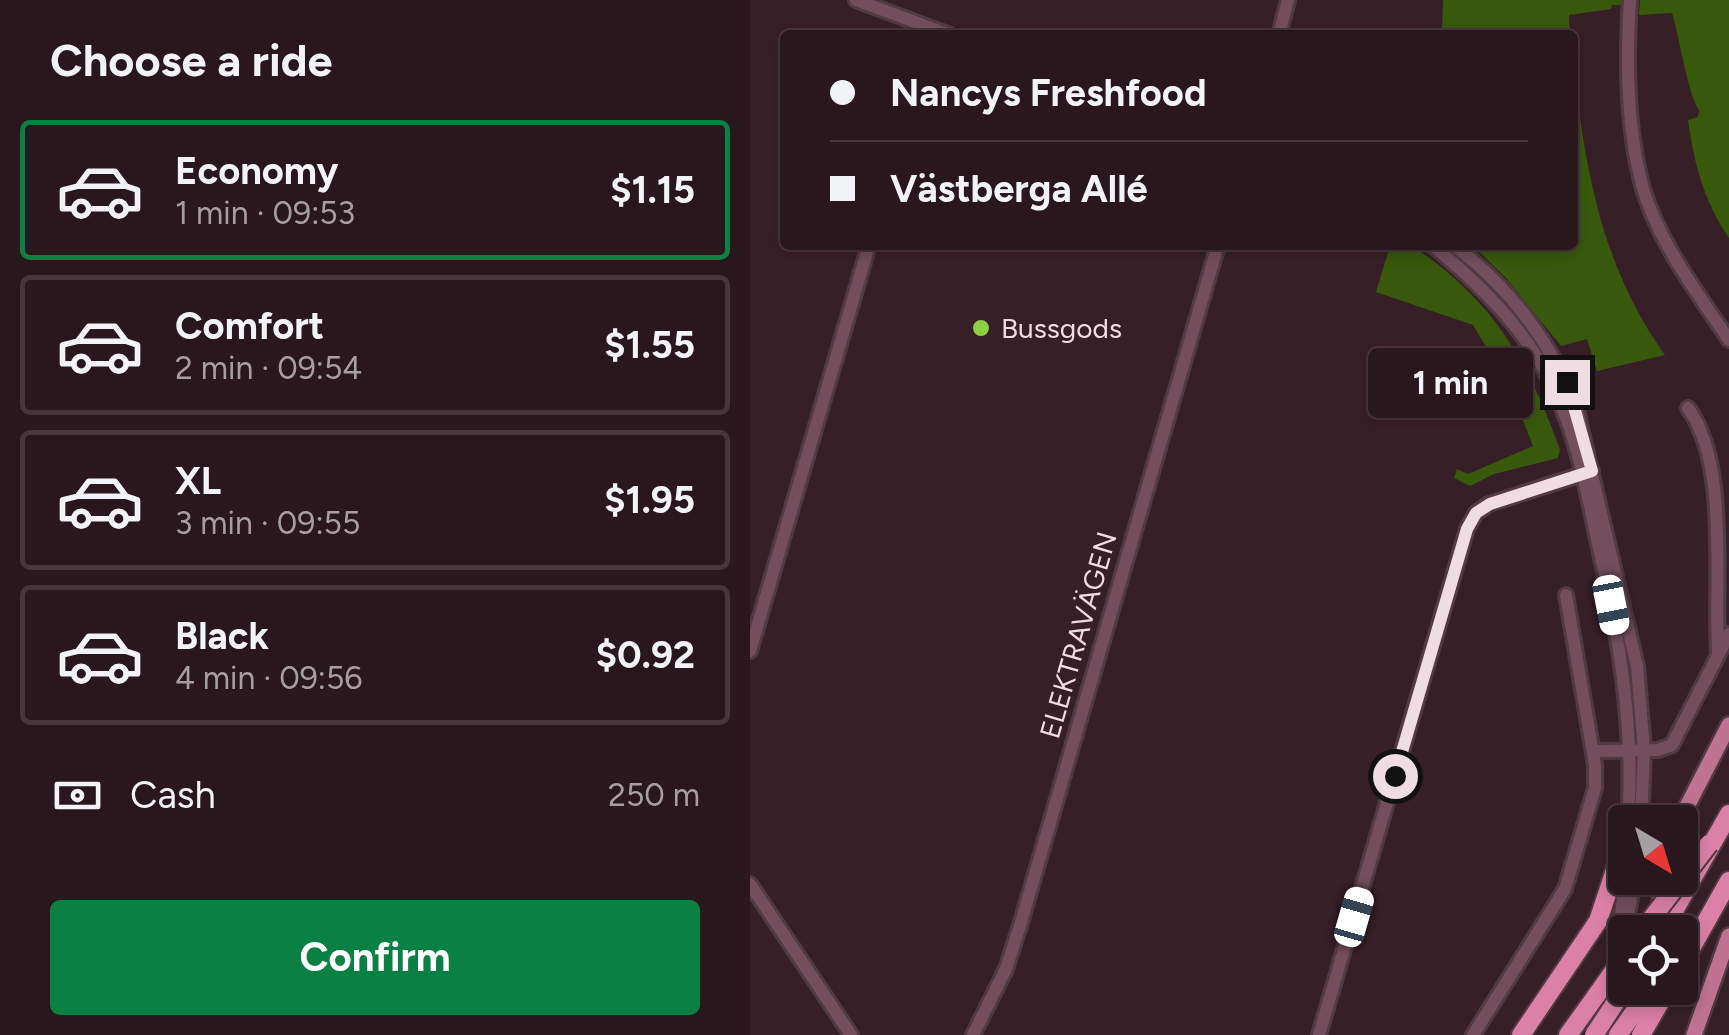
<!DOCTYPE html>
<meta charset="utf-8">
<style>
body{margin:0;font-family:Figtree,sans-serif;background:#312027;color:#f1f3f6;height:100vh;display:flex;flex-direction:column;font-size:38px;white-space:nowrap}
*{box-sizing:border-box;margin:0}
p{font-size:32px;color:#a59fa4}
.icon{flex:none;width:55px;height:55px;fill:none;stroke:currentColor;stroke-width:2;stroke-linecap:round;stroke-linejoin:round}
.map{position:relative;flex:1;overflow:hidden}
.details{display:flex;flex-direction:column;background:#29171e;width:750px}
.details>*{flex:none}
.banner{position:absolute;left:30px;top:30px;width:798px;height:220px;border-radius:10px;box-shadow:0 5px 15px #0003,0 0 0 2px #45363c;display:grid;align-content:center;height:220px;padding:0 50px;background:#29171e}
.needle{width:65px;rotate:142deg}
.fabs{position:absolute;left:858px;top:805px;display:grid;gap:20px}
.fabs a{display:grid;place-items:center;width:90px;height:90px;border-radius:10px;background:#29171e;box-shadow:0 5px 15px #0003,0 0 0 2px #45363c;font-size:50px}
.end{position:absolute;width:45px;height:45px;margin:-22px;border:12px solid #eedde3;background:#111;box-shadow:0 0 0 5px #111}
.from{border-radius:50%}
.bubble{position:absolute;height:70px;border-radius:10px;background:#29171e;box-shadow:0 5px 15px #0003,0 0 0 2px #45363c;font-size:32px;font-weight:700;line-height:70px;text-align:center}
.car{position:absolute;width:30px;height:60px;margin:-30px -15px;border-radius:12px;box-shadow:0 0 8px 2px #0007;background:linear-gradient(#fff 24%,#345 0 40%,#fff 0 76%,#345 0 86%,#fff 0)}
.banner b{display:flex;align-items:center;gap:35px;height:95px;font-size:38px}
.banner b+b{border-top:2px solid #45363c}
.banner i{width:25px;height:25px;background:#f1f3f6}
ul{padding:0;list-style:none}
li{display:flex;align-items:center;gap:30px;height:140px;margin:0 20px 15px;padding:0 30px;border:5px solid #45363c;border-radius:10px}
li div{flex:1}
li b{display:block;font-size:38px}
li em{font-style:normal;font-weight:700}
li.current{border-color:#0b8043}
li>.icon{width:90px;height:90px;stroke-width:1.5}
h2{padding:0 50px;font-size:45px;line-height:120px}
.pay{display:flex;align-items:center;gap:25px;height:110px;padding:0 50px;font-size:38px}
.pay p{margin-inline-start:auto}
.action{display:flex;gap:20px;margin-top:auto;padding:20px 50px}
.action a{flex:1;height:115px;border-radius:10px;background:#0b8043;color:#fff;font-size:40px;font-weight:700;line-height:115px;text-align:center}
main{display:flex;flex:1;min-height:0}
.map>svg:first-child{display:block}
.green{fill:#38590b}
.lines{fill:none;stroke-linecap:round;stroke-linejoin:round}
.minor-casing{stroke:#513a42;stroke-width:18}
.major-casing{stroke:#513a42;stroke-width:20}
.highway-casing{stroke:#513a42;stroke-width:22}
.minor{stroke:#744e5d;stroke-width:12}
.major{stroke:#bf7391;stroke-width:15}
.highway{stroke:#dc81a6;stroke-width:18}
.highway-bridge-casing{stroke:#513a42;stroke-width:22;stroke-linecap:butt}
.highway-bridge{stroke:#dc81a6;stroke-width:18}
.route{stroke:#eedde3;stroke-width:12}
.poi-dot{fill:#8ece43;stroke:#371f28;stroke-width:4}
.labels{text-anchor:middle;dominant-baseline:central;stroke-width:8;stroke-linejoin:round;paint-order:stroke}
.poi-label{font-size:28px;fill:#eedde3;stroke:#371f28;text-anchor:start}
.street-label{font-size:28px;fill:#eedde3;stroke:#371f28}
</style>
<main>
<section class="details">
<h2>Choose a ride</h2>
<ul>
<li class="current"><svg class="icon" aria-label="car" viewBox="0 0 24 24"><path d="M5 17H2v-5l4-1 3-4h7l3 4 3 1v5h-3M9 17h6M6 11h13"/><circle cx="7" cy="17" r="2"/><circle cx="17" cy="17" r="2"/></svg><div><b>Economy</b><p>1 min · 09:53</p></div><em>$1.15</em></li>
<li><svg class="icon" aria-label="car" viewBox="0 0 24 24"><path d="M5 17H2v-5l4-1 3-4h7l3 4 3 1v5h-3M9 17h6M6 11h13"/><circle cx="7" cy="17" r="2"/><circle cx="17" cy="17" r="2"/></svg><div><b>Comfort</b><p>2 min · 09:54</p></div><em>$1.55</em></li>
<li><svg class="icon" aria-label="car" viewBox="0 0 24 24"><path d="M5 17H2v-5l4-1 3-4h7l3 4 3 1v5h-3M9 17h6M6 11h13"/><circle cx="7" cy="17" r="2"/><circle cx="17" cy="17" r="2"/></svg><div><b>XL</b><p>3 min · 09:55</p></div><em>$1.95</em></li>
<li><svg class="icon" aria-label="car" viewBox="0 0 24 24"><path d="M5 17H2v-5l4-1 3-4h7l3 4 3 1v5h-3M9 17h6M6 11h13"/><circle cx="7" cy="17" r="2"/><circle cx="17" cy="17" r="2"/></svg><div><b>Black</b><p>4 min · 09:56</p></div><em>$0.92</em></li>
</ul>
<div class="pay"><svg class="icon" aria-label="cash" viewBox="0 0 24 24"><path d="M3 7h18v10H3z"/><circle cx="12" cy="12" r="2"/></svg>Cash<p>250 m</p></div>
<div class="action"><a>Confirm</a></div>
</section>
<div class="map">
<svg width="979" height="1035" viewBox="0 0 979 1035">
<rect width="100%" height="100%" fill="#371f28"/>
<path class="green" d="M693,0H873L872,5H862L861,9L819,15L820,35H692Z
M890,0H979V238C954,202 944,163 938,120L948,117L949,110C938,95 929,35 922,13L889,15Z
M823,58C834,165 851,266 915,355L847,371L837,339L811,346L756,278L722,245H822Z
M618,245H661C744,300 779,363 810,450L808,458L744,474L720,486L704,478L707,469L718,474L783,446L759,385L723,325L626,292L638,252Z"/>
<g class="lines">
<g class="minor-casing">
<path id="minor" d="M106,0L200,35
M880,0C876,61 877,134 894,192C911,245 948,294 979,340
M529,35L538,0
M682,245C731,285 777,330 804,389C826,435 836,486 846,535C868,631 885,724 878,822
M703,245C758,285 802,343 826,407L887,666L894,750L891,822
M938,408C979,463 964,581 968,653
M0,651L119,245
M843,751L908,750L922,745L979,634
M0,884L101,1035
M877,919L885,878
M223,1035L256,969L272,919L468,245
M569,1035L717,529L726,513L739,504L842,471
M723,1035L815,889L845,788V765L816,595
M860,1035L875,875"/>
</g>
<g class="major-casing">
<path id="major" d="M929,822L979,725
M909,908L913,878
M944,1035L979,936"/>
</g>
<g class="highway-casing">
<path id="highway" d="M912,932L979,814
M930,968L979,881
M771,1035L848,921L875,840
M818,1035L846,996"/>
</g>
<use href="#minor" class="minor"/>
<use href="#major" class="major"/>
<use href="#highway" class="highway"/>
<g class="highway-bridge-casing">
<path id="highway-bridge" d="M891,932L959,844
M846,996L875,955
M844,1035L875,988
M868,1035L901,988
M891,1035L916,992"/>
</g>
<use href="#highway-bridge" class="highway-bridge"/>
</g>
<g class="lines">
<path class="route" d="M645,776L717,529L726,513L740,504L842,471L817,382"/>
</g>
<circle class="poi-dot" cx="231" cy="328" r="10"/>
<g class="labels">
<g class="poi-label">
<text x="251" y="328">Bussgods</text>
</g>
<g class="street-label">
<text transform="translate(328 635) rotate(-74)">ELEKTRAVÄGEN</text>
</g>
</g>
</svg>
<div class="fabs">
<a><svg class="needle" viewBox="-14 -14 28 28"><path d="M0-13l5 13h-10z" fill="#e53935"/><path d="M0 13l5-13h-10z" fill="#a59fa4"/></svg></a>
<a><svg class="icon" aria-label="locate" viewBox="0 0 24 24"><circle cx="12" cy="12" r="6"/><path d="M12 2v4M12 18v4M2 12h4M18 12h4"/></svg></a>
</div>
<i class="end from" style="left:645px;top:776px"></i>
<i class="end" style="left:817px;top:382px"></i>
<div class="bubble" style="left:618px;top:348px;width:165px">1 min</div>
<i class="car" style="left:861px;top:605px;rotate:169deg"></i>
<i class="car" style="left:604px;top:917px;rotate:16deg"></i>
<div class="banner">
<b><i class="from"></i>Nancys Freshfood</b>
<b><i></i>Västberga Allé</b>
</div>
</div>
</main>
